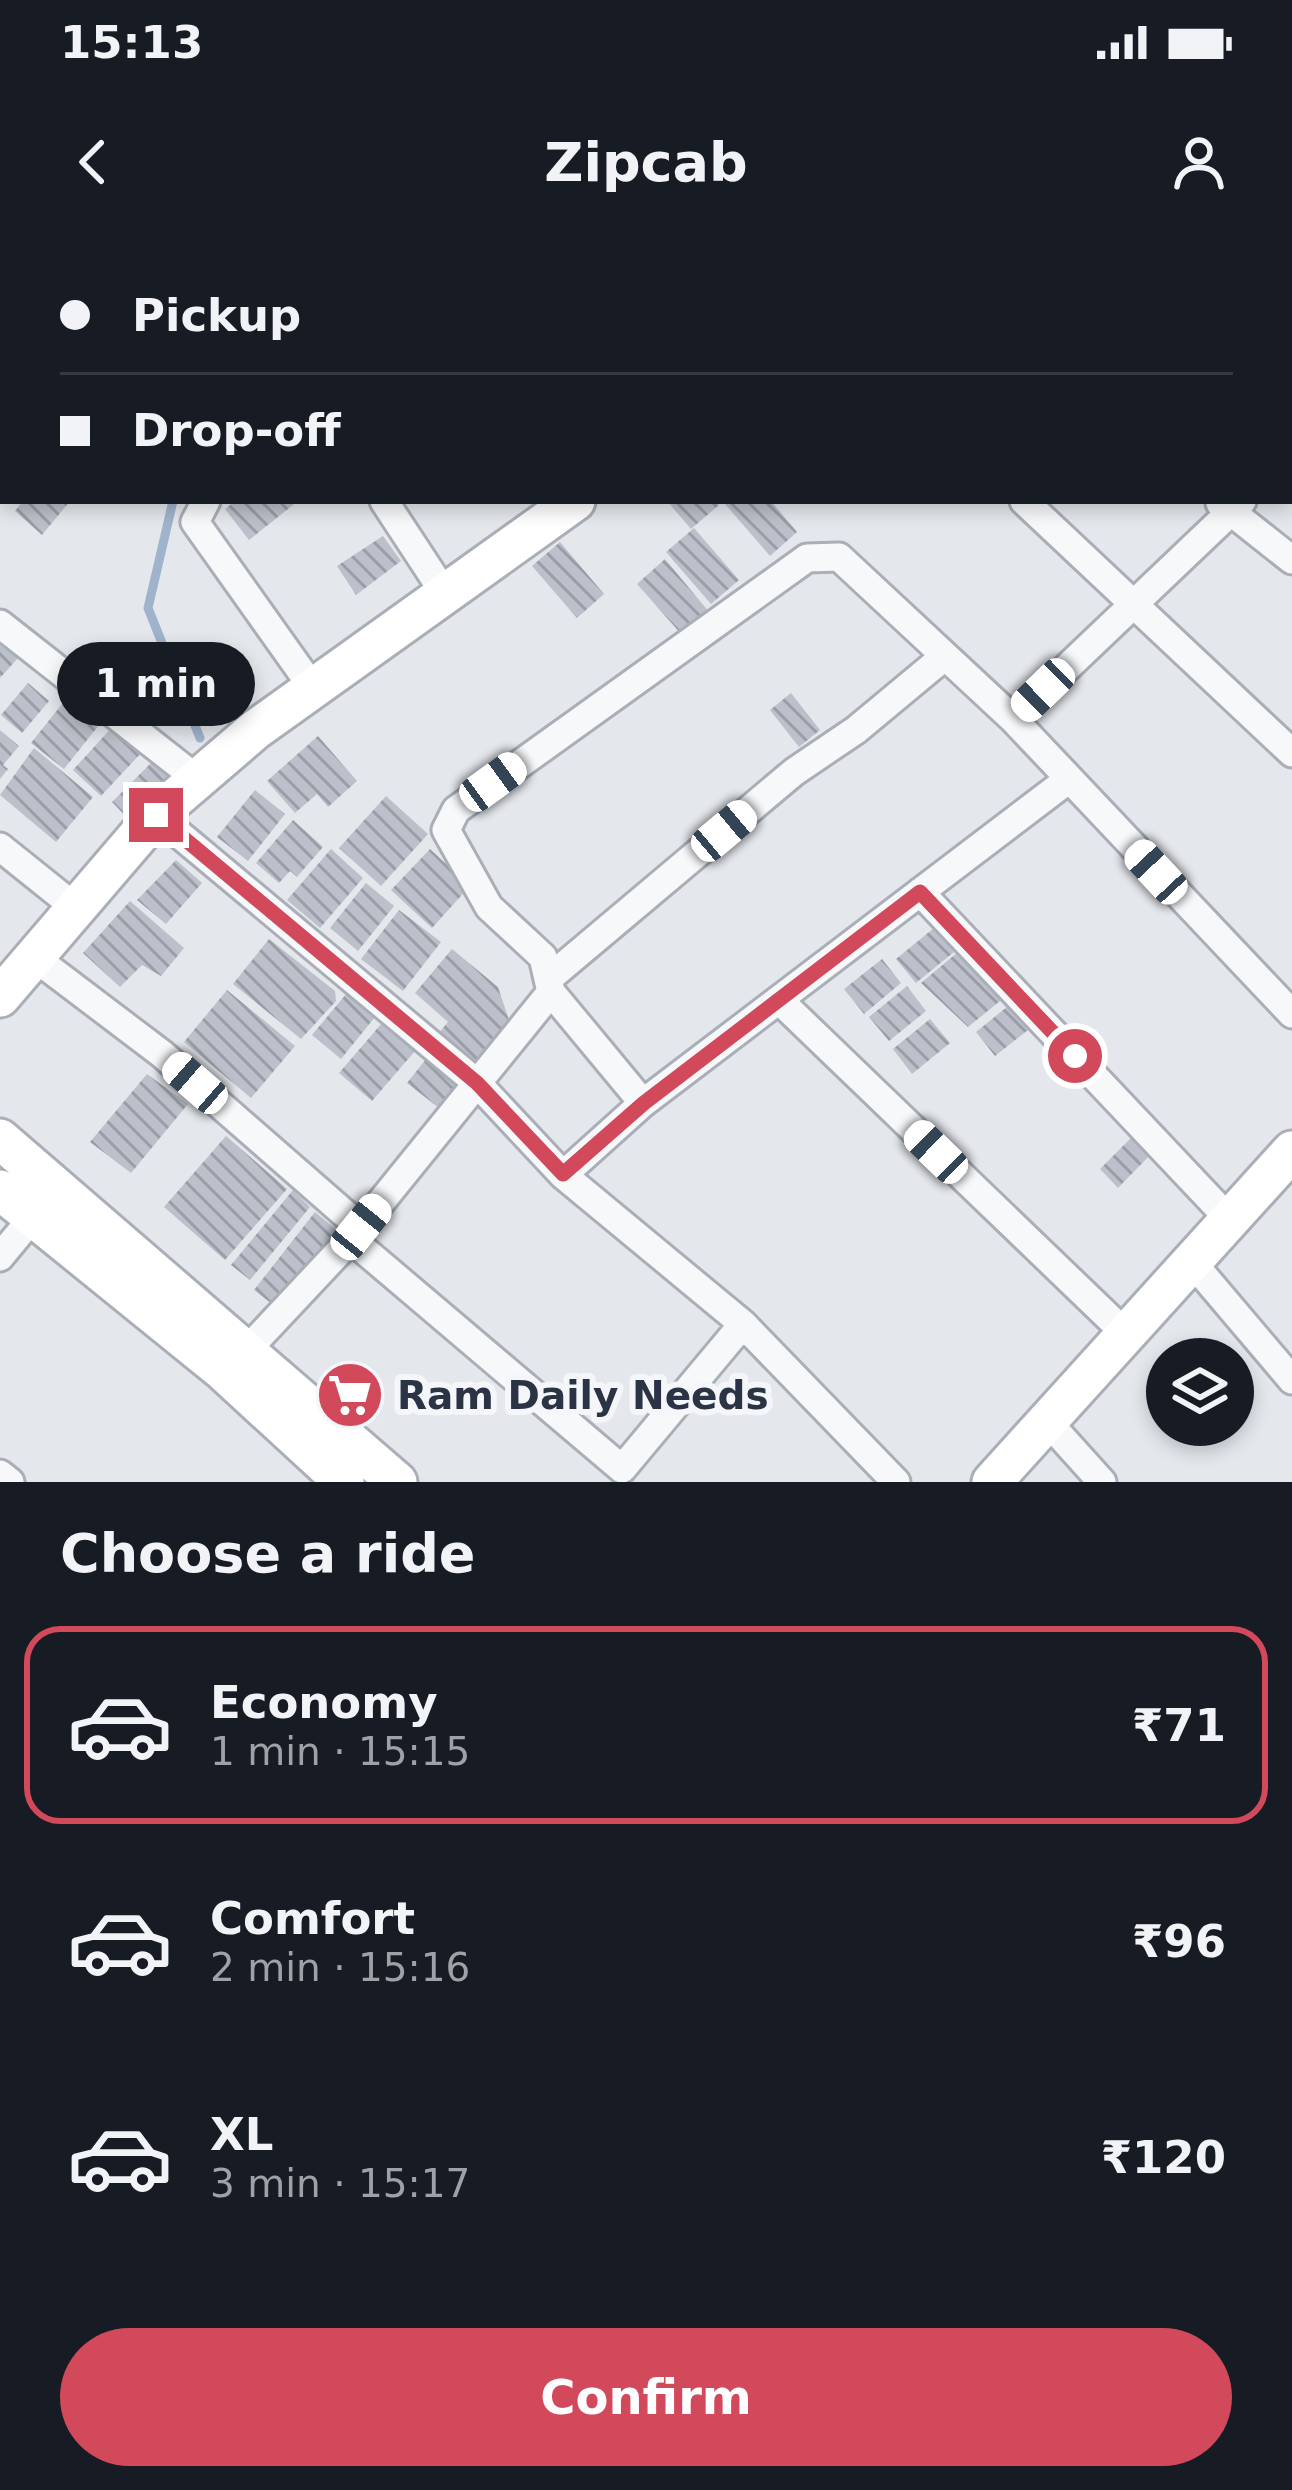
<!DOCTYPE html>
<meta charset="utf-8">
<style>
body{margin:0;font-family:"DejaVu Sans",sans-serif;background:#20242c;color:#f1f3f6;height:100vh;display:flex;flex-direction:column;font-size:45px;white-space:nowrap}
*{box-sizing:border-box;margin:0}
p{font-size:39px;color:#9ea1a6}
.icon{flex:none;width:66px;height:66px;fill:none;stroke:currentColor;stroke-width:2;stroke-linecap:round;stroke-linejoin:round}
.map{position:relative;height:1242px;overflow:hidden}
.side{display:flex;flex-direction:column;background:#171b24;flex:1}
.side>*{flex:none}
.banner{position:absolute;left:0px;top:0px;width:1293px;height:264px;box-shadow:0 6px 18px #0003;display:grid;align-content:center;height:264px;padding:0 60px;background:#171b24}
.tools{position:absolute;left:1146px;top:1098px;display:grid;gap:24px}
.tools a{display:grid;place-items:center;width:108px;height:108px;border-radius:50%;background:#171b24;box-shadow:0 6px 18px #0003;font-size:60px}
.end{position:absolute;width:54px;height:54px;margin:-27px;border:15px solid #d1495b;background:#fff;box-shadow:0 0 0 6px #fff}
.from{border-radius:50%}
.bubble{position:absolute;height:84px;border-radius:42px;background:#171b24;box-shadow:0 6px 18px #0003;font-size:39px;font-weight:600;line-height:84px;text-align:center}
.car{position:absolute;width:36px;height:72px;margin:-36px -18px;border-radius:15px;box-shadow:0 0 9px 3px #0007;background:linear-gradient(#fff 24%,#345 0 40%,#fff 0 76%,#345 0 86%,#fff 0)}
.banner b{display:flex;align-items:center;gap:42px;height:114px;font-size:45px}
.banner b+b{border-top:3px solid #363941}
.banner i{width:30px;height:30px;background:#f1f3f6}
ul{padding:0;list-style:none}
li{display:flex;align-items:center;gap:36px;height:198px;margin:0 24px 18px;padding:0 36px;border:6px solid transparent;border-radius:36px}
li div{flex:1}
li b{display:block;font-size:45px}
li em{font-style:normal;font-weight:600}
li.on{border-color:#d1495b}
li>.icon{width:108px;height:108px;stroke-width:1.5}
h2{padding:0 60px;font-size:54px;line-height:144px}
.action{display:flex;gap:24px;margin-top:auto;padding:24px 60px}
.action a{flex:1;height:138px;border-radius:72px;background:#d1495b;color:#fff;font-size:48px;font-weight:600;line-height:138px;text-align:center}
.status{display:flex;justify-content:space-between;align-items:center;height:84px;padding:0 60px;background:#171b24;direction:ltr}
.status svg{height:33px;fill:currentColor}
header{display:flex;justify-content:space-between;align-items:center;height:156px;padding:0 60px;background:#171b24;font-size:54px;font-weight:600}
.map>svg:first-child{display:block}
.lines{fill:none;stroke-linecap:round;stroke-linejoin:round}
.stream{stroke:#9fb4cc;stroke-width:9}
.building{fill:url(#building-back-hatch)}
.street-casing{stroke:#a9aeb7;stroke-width:33}
.secondary-casing{stroke:#a9aeb7;stroke-width:45}
.street{stroke:#f7f8fa;stroke-width:27}
.secondary{stroke:#fff;stroke-width:39}
.route{stroke:#d1495b;stroke-width:15}
.labels{text-anchor:middle;dominant-baseline:central;stroke-width:12;stroke-linejoin:round;paint-order:stroke}
.poi-label{font-size:39px;font-weight:bold;fill:#2b3445;stroke:#f4f6f9;text-anchor:start}
</style>
<div class="status"><b>15:13</b><svg viewBox="0 0 49 12"><path d="M0 12V9h3v3zM5 12V6h3v6zM10 12V3h3v9zM15 12V0h3v12zM26 1h20v11H26zM47 4h2v5h-2z"/></svg></div>
<header><svg class="icon" aria-label="back" viewBox="0 0 24 24"><path d="M15 5l-7 7 7 7"/></svg>Zipcab<svg class="icon" aria-label="person" viewBox="0 0 24 24"><circle cx="12" cy="8" r="4"/><path d="M4 21q1-7 8-7t8 7"/></svg></header>
<div class="map">
<svg width="1292" height="1242" viewBox="0 0 1292 1242">
<defs>
<pattern id="building-back-hatch" width="6" height="6" patternUnits="userSpaceOnUse" patternTransform="scale(3)"><rect width="6" height="6" fill="#bbc0ca"/><path d="M-1 5l2 2M0 0l6 6M5-1l2 2" fill="none" stroke="#989da6"/></pattern>
</defs>
<rect width="100%" height="100%" fill="#e4e7ec"/>
<g class="lines">
<path class="stream" d="M325,3L327,0
M173,261L148,368L200,498"/>
</g>
<path class="building" d="M23,261H70L42,295L15,271Z
M235,261H298L249,300L225,269Z
M667,261H715L719,265L691,289Z
M729,261H771L797,292L770,316L725,264Z
M694,288L739,340L711,364L666,312Z
M383,296L401,321L356,355L337,326Z
M560,302L604,354L577,378L532,326Z
M665,319L709,372L682,395L637,344Z
M0,405L18,418L0,438Z
M28,443L49,461L22,493L1,475Z
M791,453L820,490L799,507L770,470Z
M66,459L99,485L64,529L31,503Z
M115,484L143,511L101,556L73,530Z
M0,490L19,506L3,525L8,529L0,539Z
M318,496L357,541L328,567L317,554L295,573L267,541Z
M34,508L93,557L56,602L0,555Z
M155,519L178,542L135,586L112,562Z
M255,550L285,574L248,621L217,597Z
M386,556L428,594L381,646L339,608Z
M293,580L323,607L297,637L290,631L279,643L256,623Z
M331,609L363,638L320,688L287,660Z
M430,609L470,646L432,688L391,650Z
M176,620L202,643L166,684L137,660Z
M366,643L394,666L358,711L330,688Z
M130,661L184,708L161,736L142,725L120,747L83,713Z
M399,670L441,702L403,751L361,719Z
M934,688L954,712L916,743L896,719Z
M269,699L335,751L336,761L301,799L233,744Z
M452,709L498,747L510,783L474,825L438,794L448,782L415,753Z
M958,712L979,738L986,733L1005,757L968,787L921,743Z
M882,719L901,743L864,774L844,749Z
M907,746L926,771L889,801L869,777Z
M227,750L295,806L251,858L184,802Z
M347,753L375,777L341,819L312,795Z
M1013,762L1033,786L995,816L976,792Z
M930,779L950,803L912,834L893,809Z
M382,783L415,811L372,861L339,833Z
M430,814L461,839L439,868L407,843Z
M147,834L188,864L131,933L90,902Z
M1135,894L1153,912L1118,948L1100,929Z
M226,896L287,949L225,1020L164,967Z
M293,950L310,967L250,1040L231,1025Z
M315,972L337,990L276,1067L254,1050Z"/>
<g class="lines">
<g class="street-casing">
<path id="street" d="M205,0L208,3
M415,0L417,3
M602,0L604,3
M826,0L828,3
M1071,0L1075,3
M238,3L241,0
M1290,149L1292,150
M0,156L3,159
M1290,215L1292,214
M0,237L3,235
M206,261L195,282L313,448
M384,261L445,354
M1024,261L1292,513
M1220,263L1292,320
M0,384L197,539
M1013,479L1292,774
M156,575L477,843L563,935L643,863
M0,607L76,668
M920,652L1230,980
M34,717L162,814L360,987
M548,739L794,532L856,490L945,416
M551,752L643,863L1069,539
M779,760L1126,1094
M563,935L743,1084
M351,999L622,1229L743,1084L896,1242
M0,1017L33,977
M1192,1022L1292,1140
M245,1112L351,999L551,752L543,717L489,667L446,590L456,570L807,318L839,317L1013,479L1242,261
M1047,1181L1102,1242
M0,1234L10,1242"/>
</g>
<g class="secondary-casing">
<path id="secondary" d="M887,3L891,0
M0,757L156,575L255,490L575,261
M0,899L397,1242
M0,950L221,1129L344,1242
M992,1242L1292,911"/>
</g>
<use href="#street" class="street"/>
<use href="#secondary" class="secondary"/>
</g>
<g class="lines">
<path class="route" d="M156,575L477,843L563,934L644,863L920,652L1075,816"/>
</g>
<defs>
<g id="supermarket-disc" transform="scale(3.45)"><circle r="9.5" fill="#d1495b" stroke="#f4f6f9"/><path d="M-6-5.5h2.5l.6 2H6L4.5 2H-2.5L-4.4-4H-6ZM-1.5 3.2a1.3 1.3 0 1 0 .1 0ZM3 3.2a1.3 1.3 0 1 0 .1 0Z" fill="#fff"/></g>
</defs>
<g fill-rule="evenodd">
<use href="#supermarket-disc" x="350" y="1155"/>
</g>
<g class="labels">
<g class="poi-label">
<text x="397" y="1155">Ram Daily Needs</text>
</g>
</g>
</svg>
<div class="tools">
<a><svg class="icon" aria-label="layers" viewBox="0 0 24 24"><path d="M12 4l9 5-9 5-9-5zM3 14l9 5 9-5"/></svg></a>
</div>
<i class="end from" style="left:1075px;top:816px"></i>
<i class="end" style="left:156px;top:575px"></i>
<div class="bubble" style="left:57px;top:402px;width:198px">1 min</div>
<i class="car" style="left:1043px;top:450px;rotate:226deg"></i>
<i class="car" style="left:493px;top:542px;rotate:54deg"></i>
<i class="car" style="left:724px;top:591px;rotate:50deg"></i>
<i class="car" style="left:1156px;top:632px;rotate:317deg"></i>
<i class="car" style="left:195px;top:843px;rotate:311deg"></i>
<i class="car" style="left:936px;top:912px;rotate:314deg"></i>
<i class="car" style="left:361px;top:987px;rotate:39deg"></i>
<div class="banner">
<b><i class="from"></i>Pickup</b>
<b><i></i>Drop-off</b>
</div>
</div>
<section class="side">
<h2>Choose a ride</h2>
<ul>
<li class="on"><svg class="icon" aria-label="car" viewBox="0 0 24 24"><path d="M5 17H2v-5l4-1 3-4h7l3 4 3 1v5h-3M9 17h6M6 11h13"/><circle cx="7" cy="17" r="2"/><circle cx="17" cy="17" r="2"/></svg><div><b>Economy</b><p>1 min · 15:15</p></div><em>₹71</em></li>
<li><svg class="icon" aria-label="car" viewBox="0 0 24 24"><path d="M5 17H2v-5l4-1 3-4h7l3 4 3 1v5h-3M9 17h6M6 11h13"/><circle cx="7" cy="17" r="2"/><circle cx="17" cy="17" r="2"/></svg><div><b>Comfort</b><p>2 min · 15:16</p></div><em>₹96</em></li>
<li><svg class="icon" aria-label="car" viewBox="0 0 24 24"><path d="M5 17H2v-5l4-1 3-4h7l3 4 3 1v5h-3M9 17h6M6 11h13"/><circle cx="7" cy="17" r="2"/><circle cx="17" cy="17" r="2"/></svg><div><b>XL</b><p>3 min · 15:17</p></div><em>₹120</em></li>
</ul>
<div class="action"><a>Confirm</a></div>
</section>
